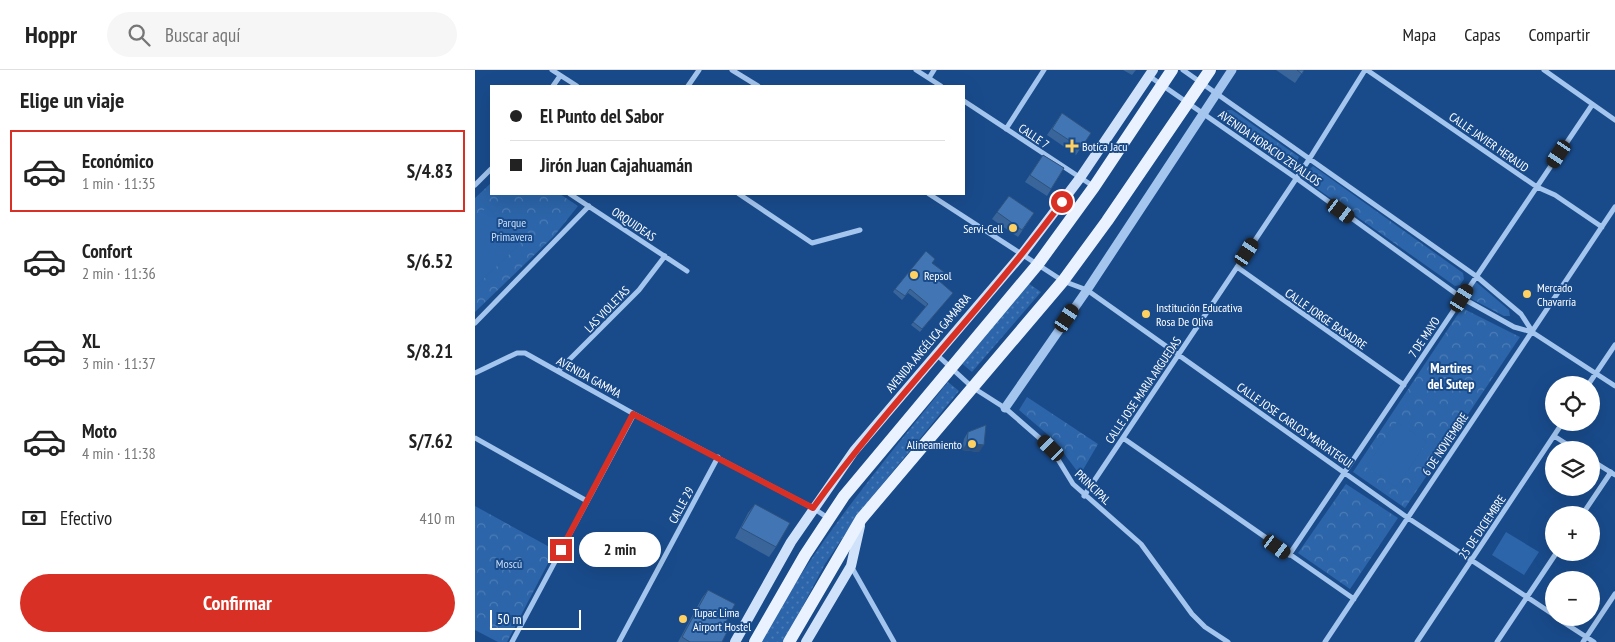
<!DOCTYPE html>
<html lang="es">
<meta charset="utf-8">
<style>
body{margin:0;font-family:"PT Sans Narrow",sans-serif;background:#f6f6f6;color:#222;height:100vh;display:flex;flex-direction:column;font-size:19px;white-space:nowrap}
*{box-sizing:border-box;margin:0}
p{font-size:16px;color:#767676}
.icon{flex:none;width:28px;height:28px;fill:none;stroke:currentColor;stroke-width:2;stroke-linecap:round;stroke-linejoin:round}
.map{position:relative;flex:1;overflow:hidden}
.details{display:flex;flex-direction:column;background:#fff;width:475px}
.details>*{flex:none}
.hud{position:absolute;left:15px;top:15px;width:475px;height:110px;border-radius:0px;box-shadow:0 5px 20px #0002;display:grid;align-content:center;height:110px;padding:0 20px;background:#fff}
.buttons{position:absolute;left:1070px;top:306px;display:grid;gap:10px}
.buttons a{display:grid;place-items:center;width:55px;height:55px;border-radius:50%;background:#fff;box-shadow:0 5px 20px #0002;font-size:25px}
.scale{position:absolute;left:15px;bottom:12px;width:91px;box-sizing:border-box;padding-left:5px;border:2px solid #fff;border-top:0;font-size:14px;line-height:18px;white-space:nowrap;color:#fff;-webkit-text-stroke:4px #194b8b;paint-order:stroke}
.end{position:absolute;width:22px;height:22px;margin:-11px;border:6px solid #d93025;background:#fff;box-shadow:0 0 0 2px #fff}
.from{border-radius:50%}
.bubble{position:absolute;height:35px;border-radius:18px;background:#fff;box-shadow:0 5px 20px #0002;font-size:16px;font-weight:800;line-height:35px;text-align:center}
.car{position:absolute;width:15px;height:30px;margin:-15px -8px;border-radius:6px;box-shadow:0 0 4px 1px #0007;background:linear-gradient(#222 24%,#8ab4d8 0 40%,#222 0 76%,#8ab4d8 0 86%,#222 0)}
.hud b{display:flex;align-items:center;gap:18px;height:48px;font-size:19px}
.hud b+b{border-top:1px solid #e0e0e0}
.hud i{width:12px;height:12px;background:#222}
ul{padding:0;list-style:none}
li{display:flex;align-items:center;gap:15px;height:82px;margin:0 10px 8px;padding:0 10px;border:2px solid transparent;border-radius:0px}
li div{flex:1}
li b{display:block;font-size:19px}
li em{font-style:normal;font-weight:800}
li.on{border-color:#d93025}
li>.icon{width:45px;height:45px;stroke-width:1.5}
h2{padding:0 20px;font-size:22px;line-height:60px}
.pay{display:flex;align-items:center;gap:12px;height:55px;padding:0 20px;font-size:19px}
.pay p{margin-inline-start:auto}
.action{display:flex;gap:10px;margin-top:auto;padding:10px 20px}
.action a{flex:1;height:58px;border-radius:30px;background:#d93025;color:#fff;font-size:20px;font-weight:800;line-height:58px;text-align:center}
header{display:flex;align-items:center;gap:30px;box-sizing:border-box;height:70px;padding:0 25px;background:#fff;border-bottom:1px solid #e0e0e0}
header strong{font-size:24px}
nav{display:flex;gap:28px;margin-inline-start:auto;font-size:18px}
.search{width:350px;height:45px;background:#f6f6f6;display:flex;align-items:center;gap:12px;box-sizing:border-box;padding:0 18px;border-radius:28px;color:#767676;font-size:19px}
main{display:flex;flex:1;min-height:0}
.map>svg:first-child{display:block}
.grass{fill:url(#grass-dots)}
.forest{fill:url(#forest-crowns)}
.pitch{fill:#2c65a9}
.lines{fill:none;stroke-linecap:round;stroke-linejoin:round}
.minor{stroke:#a3c5ee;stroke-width:5}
.tertiary{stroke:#a3c5ee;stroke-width:9}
.secondary{stroke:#d0e2fa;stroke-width:10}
.primary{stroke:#eaf2ff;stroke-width:12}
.wall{fill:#39659a}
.shaded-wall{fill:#2e527d}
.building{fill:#4275b3;stroke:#2e527d}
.route{stroke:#d93025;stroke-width:6}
.poi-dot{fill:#ffd160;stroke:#194b8b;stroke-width:2}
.labels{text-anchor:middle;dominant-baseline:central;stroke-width:4;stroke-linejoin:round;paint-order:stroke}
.street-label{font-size:12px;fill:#fff;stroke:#194b8b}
.poi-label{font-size:12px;fill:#fff;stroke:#194b8b;text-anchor:start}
.park-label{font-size:12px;fill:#c9dffa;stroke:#194b8b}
.neighbourhood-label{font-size:14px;font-weight:bold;fill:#fff;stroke:#194b8b}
</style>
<header>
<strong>Hoppr</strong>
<div class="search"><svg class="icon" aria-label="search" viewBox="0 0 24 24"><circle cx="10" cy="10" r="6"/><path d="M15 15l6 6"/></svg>Buscar aquí</div>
<nav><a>Mapa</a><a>Capas</a><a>Compartir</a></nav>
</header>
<main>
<section class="details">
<h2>Elige un viaje</h2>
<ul>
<li class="on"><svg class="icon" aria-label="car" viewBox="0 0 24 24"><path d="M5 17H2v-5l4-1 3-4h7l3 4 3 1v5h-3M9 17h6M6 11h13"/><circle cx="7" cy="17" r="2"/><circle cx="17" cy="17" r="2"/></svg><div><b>Económico</b><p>1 min · 11:35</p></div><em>S/4.83</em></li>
<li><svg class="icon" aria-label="car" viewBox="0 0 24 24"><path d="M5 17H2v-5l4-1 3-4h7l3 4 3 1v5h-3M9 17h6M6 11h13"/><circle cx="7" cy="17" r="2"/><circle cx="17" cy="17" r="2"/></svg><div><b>Confort</b><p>2 min · 11:36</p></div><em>S/6.52</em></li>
<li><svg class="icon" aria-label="car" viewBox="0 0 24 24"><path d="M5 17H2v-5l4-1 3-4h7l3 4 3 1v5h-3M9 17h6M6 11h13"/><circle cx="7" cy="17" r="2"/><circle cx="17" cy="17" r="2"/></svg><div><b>XL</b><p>3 min · 11:37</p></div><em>S/8.21</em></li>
<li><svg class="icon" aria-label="car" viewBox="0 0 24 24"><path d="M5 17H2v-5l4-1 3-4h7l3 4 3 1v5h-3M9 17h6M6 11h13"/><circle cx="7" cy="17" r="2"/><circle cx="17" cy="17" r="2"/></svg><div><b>Moto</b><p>4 min · 11:38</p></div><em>S/7.62</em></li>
</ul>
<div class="pay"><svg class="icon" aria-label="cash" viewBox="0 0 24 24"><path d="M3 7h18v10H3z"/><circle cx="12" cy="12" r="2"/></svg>Efectivo<p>410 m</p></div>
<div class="action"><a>Confirmar</a></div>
</section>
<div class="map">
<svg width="1140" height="572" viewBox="0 0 1140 572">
<defs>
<pattern id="grass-dots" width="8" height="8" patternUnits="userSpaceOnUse" patternTransform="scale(1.25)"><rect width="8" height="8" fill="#2c65a9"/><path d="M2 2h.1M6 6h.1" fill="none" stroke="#4c7cb6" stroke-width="1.8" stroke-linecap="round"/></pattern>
<pattern id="forest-crowns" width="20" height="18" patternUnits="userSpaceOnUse" patternTransform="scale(1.25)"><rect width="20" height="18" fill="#2c65a9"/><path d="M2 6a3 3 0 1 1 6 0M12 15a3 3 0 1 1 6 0" fill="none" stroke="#4c7cb6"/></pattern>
</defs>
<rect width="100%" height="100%" fill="#194b8b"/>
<path class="grass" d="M553,213L566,222L497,302L485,292Z
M473,312L484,321L387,439L350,494L309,572H286C338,475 404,397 473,312Z"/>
<path class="forest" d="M752,40H757L824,87L819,97L814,98L749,51Z
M838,96L988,203L989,209L985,215L980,216L830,110V104Z
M16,113V124H85L103,136L79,166L0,242V128Z
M1001,212L1034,240L1035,246H1029L991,226Z
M987,238L1045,267L930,438L878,402Z
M552,327L623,374L605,405L579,370L544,340Z
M871,414L923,448L875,519L823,483Z
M0,436L80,480L32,572H23L0,560Z"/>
<path class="pitch" d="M12,137L46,173L0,217V149Z
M922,352L952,372L921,417L891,397Z
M1031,462L1064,482L1049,505L1017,485Z"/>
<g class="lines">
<path class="minor" d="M77,0L102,16
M257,0L283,16
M441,0L466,16
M708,0L1001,206L1046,244L1057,261
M892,0L1062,117L1080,125L1127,157
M1069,0L1140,50
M674,6L821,108L987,228L1039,257L1057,262L1140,316
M454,8L459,0
M78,16L85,6
M213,16L224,0
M489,31L618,116
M531,59L569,0
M0,115L16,99
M95,124L212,201
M264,124L337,173L385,160
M454,124L588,211L612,220L933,448L1079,545
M762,197L929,315
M0,253L114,136
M461,284L497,317L530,338L576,378L598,414L666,474L717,544L730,557L753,572
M83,301L164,220L190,186
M0,303L42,283H50L159,344L338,438L353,448
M1113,315L1140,275
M1079,366L1101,380
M0,368L112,431
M648,368L879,529
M1116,390L1140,405
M609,426L835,88L890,0
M1107,445L1136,402
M814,485L1117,35
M376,496L419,572
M1082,548L1119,572
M37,572L159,344
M144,572L243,387
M850,572L1140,137
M942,572L1088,352
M1022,572L1082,482
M1108,572L1140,524"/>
<path class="tertiary" d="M530,338L612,220L757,0"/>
<path class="secondary" d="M260,572L316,472L379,381L548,183L605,108L678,0
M331,572L376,496L385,456"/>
<path class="primary" d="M280,572L330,485L369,426L563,194L619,117L697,0
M314,572L386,449L588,211L632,151L735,0"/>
</g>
<path class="wall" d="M648,0H661L657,5Z
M801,0H829L820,13Z
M587,43L616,63L601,85L572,65Z
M568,85L589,98L572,126L550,112Z
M534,126L559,143L543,167L517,149Z
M457,193L463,210L475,226L445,262L436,255L451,237L433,223L427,230L418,222L420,219Z
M493,362L504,382L487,380L489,369Z
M280,434L301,477L294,487L260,468L273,443Z
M233,520L248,558L247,572H203L227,528Z"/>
<path class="shaded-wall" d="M492,373L509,375L504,382L487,380Z"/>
<path class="building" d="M822,0H829L827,4Z
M587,43L616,63L606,78L577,59Z
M568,85L589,98L576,119L555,105Z
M534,126L559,143L547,160L522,142Z
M451,181L460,189L457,193L469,202L463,210L478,223L447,259L438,252L453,234L435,219L430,226L420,219Z
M511,355L509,375L492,373L493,362Z
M280,434L315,453L301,477L266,458Z
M233,520L260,534L248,558L253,560L247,572H215L207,567Z"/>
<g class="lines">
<path class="route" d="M86,480L158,344L338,438C415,331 509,238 587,132"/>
</g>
<g class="poi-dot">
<path d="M594.5 68.5h5v5h5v5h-5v5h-5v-5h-5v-5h5z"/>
<circle cx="538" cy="158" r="5"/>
<circle cx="439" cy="205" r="5"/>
<circle cx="1052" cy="224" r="5"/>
<circle cx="671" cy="244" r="5"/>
<circle cx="497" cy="374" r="5"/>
<circle cx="208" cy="549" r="5"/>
</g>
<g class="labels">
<g class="street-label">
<text transform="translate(559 66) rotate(34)">CALLE 7</text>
<text transform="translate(1014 72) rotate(35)">CALLE JAVIER HERAUD</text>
<text transform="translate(795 78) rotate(35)">AVENIDA HORACIO ZEVALLOS</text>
<text transform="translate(159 154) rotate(34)">ORQUIDEAS</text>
<text transform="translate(132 239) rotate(-46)">LAS VIOLETAS</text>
<text transform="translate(851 249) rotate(35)">CALLE JORGE BASADRE</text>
<text transform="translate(949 267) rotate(-56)">7 DE MAYO</text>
<text transform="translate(453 273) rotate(-50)">AVENIDA ANGÉLICA GAMARRA</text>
<text transform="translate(114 307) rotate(29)">AVENIDA GAMMA</text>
<text transform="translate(668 320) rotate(-56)">CALLE JOSE MARIA ARGUEDAS</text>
<text transform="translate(820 355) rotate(35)">CALLE JOSE CARLOS MARIATEGUI</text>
<text transform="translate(970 374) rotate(-56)">6 DE NOVIEMBRE</text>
<text transform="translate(618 417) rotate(44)">PRINCIPAL</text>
<text transform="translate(206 435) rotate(-62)">CALLE 29</text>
<text transform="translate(1007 457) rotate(-56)">25 DE DICIEMBRE</text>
</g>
<g class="poi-label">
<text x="607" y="76">Botica Jacu</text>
<text x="528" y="158" text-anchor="end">Servi-Cell</text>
<text x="449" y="205">Repsol</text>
<text x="1062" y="217">Mercado<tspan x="1062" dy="14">Chavarría</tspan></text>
<text x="681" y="237">Institución Educativa<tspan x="681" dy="14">Rosa De Oliva</tspan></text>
<text x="487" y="374" text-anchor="end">Alineamiento</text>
<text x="218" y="542">Tupac Lima<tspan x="218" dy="14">Airport Hostel</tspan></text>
</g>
<g class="park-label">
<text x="37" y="152">Parque<tspan x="37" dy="14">Primavera</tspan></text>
<text x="34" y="493">Moscú</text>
</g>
<g class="neighbourhood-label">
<text x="976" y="298">Martires<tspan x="976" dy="16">del Sutep</tspan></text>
</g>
</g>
</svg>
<div class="buttons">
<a><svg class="icon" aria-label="locate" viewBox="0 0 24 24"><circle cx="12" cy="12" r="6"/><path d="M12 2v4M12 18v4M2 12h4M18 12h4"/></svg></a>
<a><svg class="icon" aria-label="layers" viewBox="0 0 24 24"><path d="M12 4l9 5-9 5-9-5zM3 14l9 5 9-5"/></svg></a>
<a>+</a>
<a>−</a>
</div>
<div class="scale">50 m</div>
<i class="end from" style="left:587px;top:132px"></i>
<i class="end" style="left:86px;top:480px"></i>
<div class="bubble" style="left:104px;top:462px;width:82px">2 min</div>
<i class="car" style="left:1084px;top:84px;rotate:214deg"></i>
<i class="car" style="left:866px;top:141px;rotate:126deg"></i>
<i class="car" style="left:772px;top:182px;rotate:33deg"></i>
<i class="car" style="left:987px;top:228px;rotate:32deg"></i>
<i class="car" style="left:592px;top:248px;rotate:34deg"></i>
<i class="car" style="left:576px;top:378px;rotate:314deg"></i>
<i class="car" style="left:802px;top:477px;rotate:126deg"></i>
<div class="hud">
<b><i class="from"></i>El Punto del Sabor</b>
<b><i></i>Jirón Juan Cajahuamán</b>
</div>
</div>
</main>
